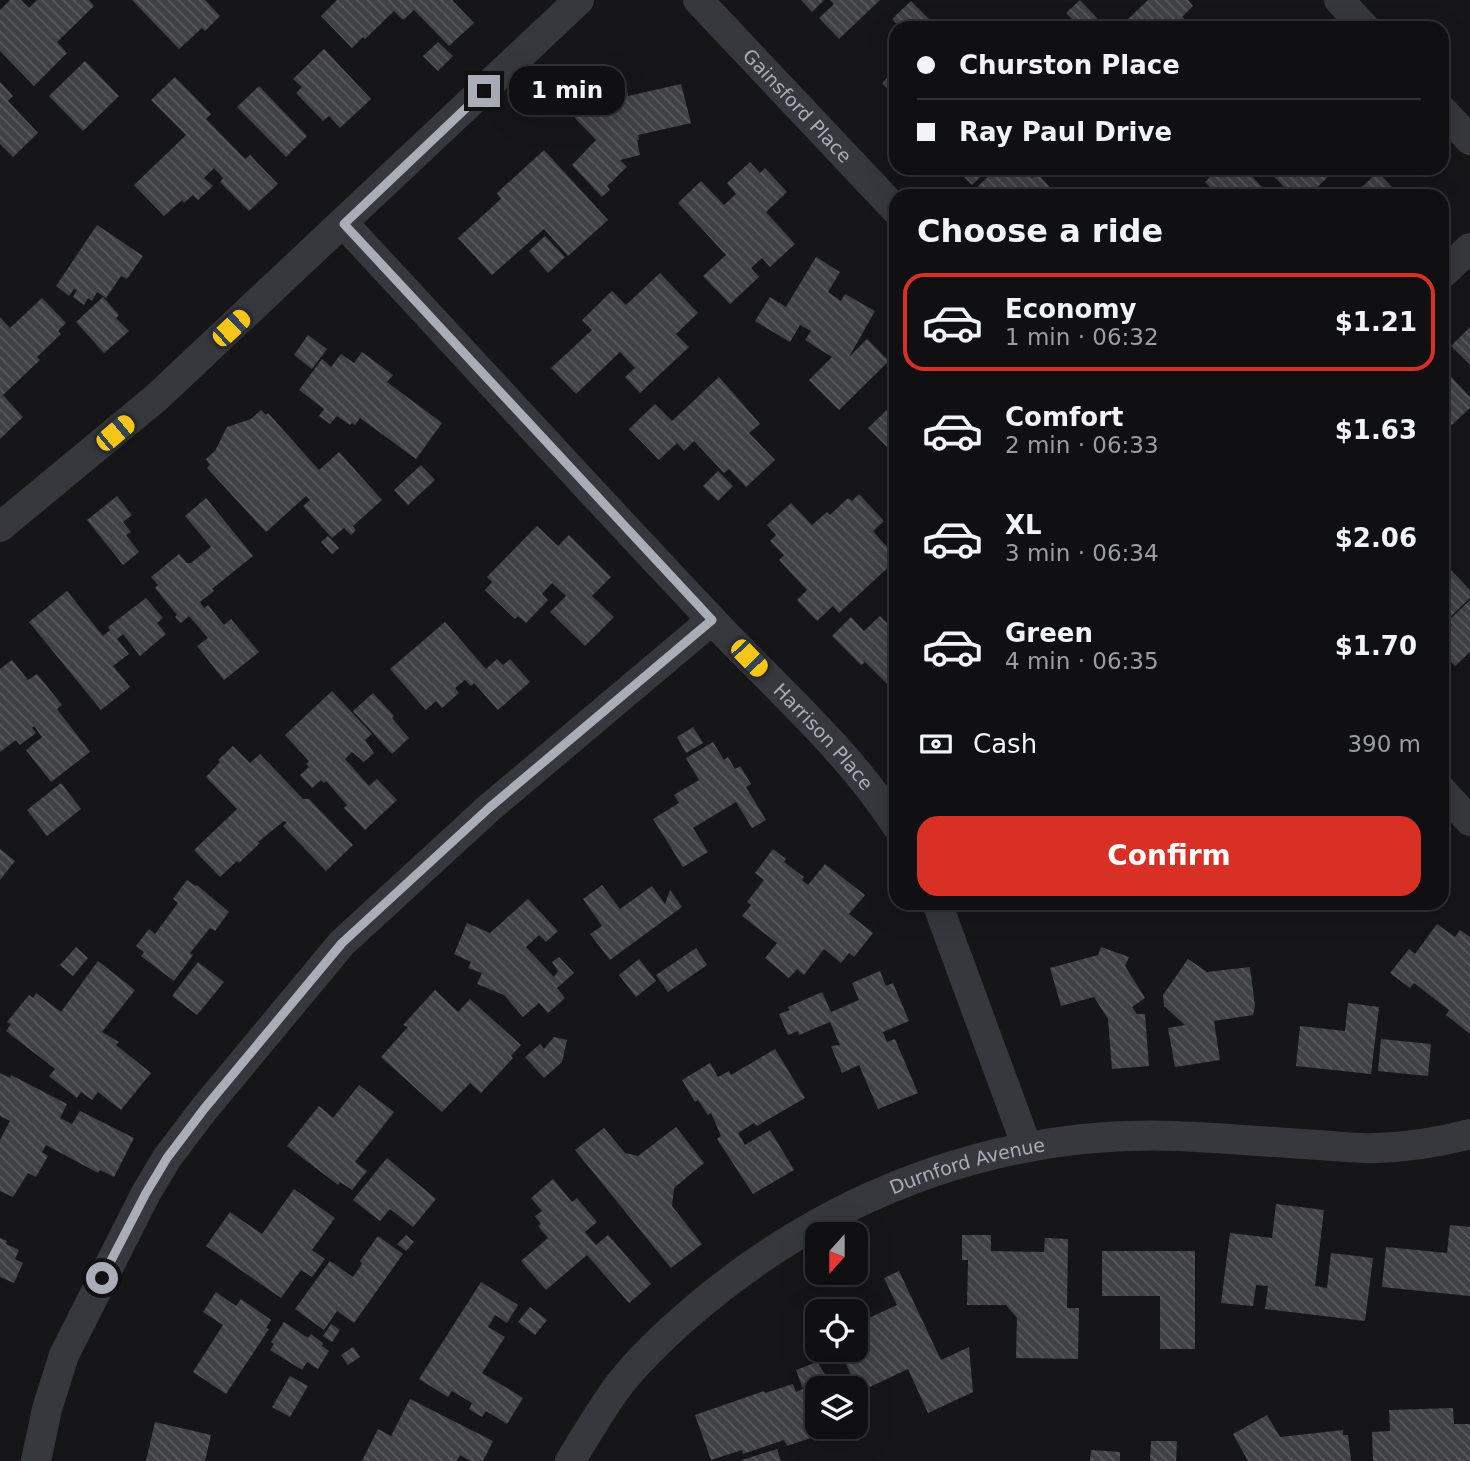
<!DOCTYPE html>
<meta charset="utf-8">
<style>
body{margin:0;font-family:"DejaVu Sans",sans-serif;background:#1e1e20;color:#f1f3f6;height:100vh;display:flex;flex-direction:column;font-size:26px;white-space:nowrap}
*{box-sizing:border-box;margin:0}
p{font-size:23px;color:#9c9d9f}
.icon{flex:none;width:38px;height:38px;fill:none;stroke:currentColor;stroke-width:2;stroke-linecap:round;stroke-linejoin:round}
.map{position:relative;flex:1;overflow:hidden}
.side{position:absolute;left:889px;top:189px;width:560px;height:721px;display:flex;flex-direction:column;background:#101012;border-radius:21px;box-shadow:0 7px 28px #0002,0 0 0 2px #303032}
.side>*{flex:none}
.top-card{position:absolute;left:889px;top:21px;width:560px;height:154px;border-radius:21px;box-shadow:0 7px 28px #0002,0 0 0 2px #303032;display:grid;align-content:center;height:154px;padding:0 28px;background:#101012}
.needle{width:46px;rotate:201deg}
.controls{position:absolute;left:805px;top:1222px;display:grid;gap:14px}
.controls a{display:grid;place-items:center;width:63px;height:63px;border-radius:14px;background:#101012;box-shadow:0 7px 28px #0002,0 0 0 2px #303032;font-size:35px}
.end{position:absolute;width:32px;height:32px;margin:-16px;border:9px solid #a8adb8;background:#111;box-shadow:0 0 0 4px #111}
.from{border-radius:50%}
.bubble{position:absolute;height:49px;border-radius:21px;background:#101012;box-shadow:0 7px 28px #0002,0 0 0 2px #303032;font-size:23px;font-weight:800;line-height:49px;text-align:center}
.car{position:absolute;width:21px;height:42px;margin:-21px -10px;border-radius:9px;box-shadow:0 0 5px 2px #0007;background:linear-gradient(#f5c518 24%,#345 0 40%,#f5c518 0 76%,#345 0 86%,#f5c518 0)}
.top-card b{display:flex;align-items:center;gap:24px;height:66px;font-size:26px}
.top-card b+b{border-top:2px solid #303032}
.top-card i{width:18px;height:18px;background:#f1f3f6}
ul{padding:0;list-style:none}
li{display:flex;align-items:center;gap:21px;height:98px;margin:0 14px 10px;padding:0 14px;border:4px solid transparent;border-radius:21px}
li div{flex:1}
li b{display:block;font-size:26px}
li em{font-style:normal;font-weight:800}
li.on{border-color:#d93025}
li>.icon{width:63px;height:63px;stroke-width:1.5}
h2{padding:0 28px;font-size:32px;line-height:84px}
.pay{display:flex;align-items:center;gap:18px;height:77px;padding:0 28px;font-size:26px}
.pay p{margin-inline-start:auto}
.button{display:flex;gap:14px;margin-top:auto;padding:14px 28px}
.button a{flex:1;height:80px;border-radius:21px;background:#d93025;color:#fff;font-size:28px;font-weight:800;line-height:80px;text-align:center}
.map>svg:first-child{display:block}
.building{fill:url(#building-back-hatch)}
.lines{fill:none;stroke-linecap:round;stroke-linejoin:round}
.minor{stroke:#37383d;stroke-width:30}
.route{stroke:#a8adb8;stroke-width:9}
.labels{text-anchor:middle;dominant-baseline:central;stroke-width:5;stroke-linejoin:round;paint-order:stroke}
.street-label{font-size:19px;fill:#a8adb8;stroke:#111113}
</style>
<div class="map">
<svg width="1470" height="1461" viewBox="0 0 1470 1461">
<defs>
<pattern id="building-back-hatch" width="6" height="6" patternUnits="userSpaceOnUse" patternTransform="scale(1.75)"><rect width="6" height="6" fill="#404145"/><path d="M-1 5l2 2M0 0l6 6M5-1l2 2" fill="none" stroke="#595a5e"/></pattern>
</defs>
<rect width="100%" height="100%" fill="#161618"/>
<path class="building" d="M10,0H21L29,8L37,0H89L94,6L57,42L67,53L34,86L0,51V10Z
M132,0H205L220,16L205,31L202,28L179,49Z
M337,0H452L474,23L449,46L414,10L403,20L394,11L365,39L363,37L352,48L321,16Z
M801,0H824L812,12Z
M830,0H880L839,39L819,18L834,4Z
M1080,0L1097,18L1086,28H1081L1066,13Z
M1148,0H1188L1193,6L1182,17L1193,28H1133L1126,21Z
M911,1L938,28H901L892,19Z
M438,42L453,56L438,71L423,56Z
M324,49L371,99L340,128L329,116L323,121L296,93L302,87L293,79Z
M85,61L119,96L83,131L49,96Z
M896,69V97L882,83Z
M175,77L211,114L206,119L245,159L250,155L278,184L249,211L220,182L223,178L214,168L204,178L213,186L198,200L193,195L184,203L182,200L164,216L134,185L186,135L151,100Z
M0,82L13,96L8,101L38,133L13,157L0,144Z
M609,84L617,93L627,91L628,96L681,84L691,123L638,135L639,140H637L640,155L620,160L627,167L607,186L610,190L602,197L572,165L596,140L574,117Z
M259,86L307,136L286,157L237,107Z
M544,150L608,220L568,256L544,229L492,275L458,238L501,199L497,193Z
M750,162L760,173L765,168L787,192L766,212L795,244L770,267L762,258L751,268L759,277L730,304L703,276L726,255L678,203L701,181L724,205L736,194L727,183Z
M955,168H989L972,185Z
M998,168H1022L1032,178L1037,173L1057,195L988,196L978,186Z
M1219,168H1244L1262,187L1253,196H1219L1205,182Z
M1266,168H1337L1308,196H1282L1280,193L1285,188Z
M1378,172L1393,188L1385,196H1352Z
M97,225L143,256L127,279L121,276L106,298L97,292L92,301L88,298L84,305L73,297L77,290L74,289L69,296L56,286Z
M545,236L565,257L548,273L529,251Z
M816,257L840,272L828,292L841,301L845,294L875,311L849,357L867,339L889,361L839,410L809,380L832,357L805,340L811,331L800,325L790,342L755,321L770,297L786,307Z
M660,273L698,313L676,334L689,347L640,393L625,377L635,368L620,352L576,394L551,368L592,330L582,320L612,291L626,305Z
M103,297L119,315L116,318L129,331L104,353L76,322Z
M42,298L66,323L58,331L61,334L37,357L40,360L3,395L23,417L0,439V317L10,328Z
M1470,327V365L1451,346Z
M308,335L327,349L312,369L294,355Z
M362,352L393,375L387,382L442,423L416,459L360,418L355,425L352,423L350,425L337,416L330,424L319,416L324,409L299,390L322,359L331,367L341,354L354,363Z
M1442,367L1470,397V408L1442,434Z
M719,377L760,424L749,433L775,460L746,487L729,469L724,473L694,441L684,451L677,443L659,460L629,429L655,404L672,421Z
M892,405L896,409V456L868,428Z
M261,410L266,415L268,413L319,470L339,452L382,500L353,526L356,530L351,535L344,528L332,538L303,506L310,500L306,496L266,532L207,468L210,465L206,459L215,451L227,427L251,419Z
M421,465L435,480L408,505L394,490Z
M718,471L733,486L718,501L703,486Z
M859,494L884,521L873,531L896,557V560L839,613L833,606L817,621L797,600L807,590L779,560L784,555L770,541L776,535L767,525L791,503L812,525L827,512L830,515L848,498L852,501Z
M117,496L132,515L123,522L131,532L126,535L139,552L123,565L87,520Z
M206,498L253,556L212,589L214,591L200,602L204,608L208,605L224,625L231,619L259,652L224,680L197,646L208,638L189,616L181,623L175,617L177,615L155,588L158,585L151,577L179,554L187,563H191L211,547L185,516Z
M537,526L558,546L569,535L611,577L592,596L614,617L585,646L550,612L566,596L552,583L542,594L548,600L526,623L518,616L515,619L485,590L492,582L487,577Z
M328,536L339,548L332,554L321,542Z
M1448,567L1470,590V598L1442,625V573Z
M67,591L103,636L110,630L108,627L146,598L163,618L157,623L166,634L140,656L123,634L117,639L129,654L113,666L130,687L101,710L29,622Z
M1470,600V652L1455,666L1442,652V634L1452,625L1448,621Z
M880,616L896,632V645L891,650L896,654V693L865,662L861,665L832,636L851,617L864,631Z
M445,622L486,669L497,659L503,665L510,659L530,682L498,710L474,683L471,686L465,680L455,688L459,693L442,708L436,701L426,710L390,669Z
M12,660L28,680L37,674L62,705L57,709L90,752L51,782L26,750L42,737L34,726L32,728L36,733L20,745L16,740L0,752V669Z
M332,691L372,734L365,740L374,753L364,762L352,752L345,759L369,786L377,779L397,800L365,830L344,808L347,805L326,781L324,783L321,780L312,788L300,775L309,767L306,764L309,761L285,735Z
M373,693L394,716L392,718L409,738L392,754L353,711Z
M693,727L703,743L686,753L677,737Z
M713,742L724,760L728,757L735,769L740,766L751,784L746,787L766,820L752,828L736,802L693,828L708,852L683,867L653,819L679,803L674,795L699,780L686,758Z
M233,746L250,763L260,754L303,799H309L353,845L326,871L283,826L287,822L284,821L258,842L260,843L239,863L237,861L220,877L194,850L237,809L206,777L220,762L218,760Z
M61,783L81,809L47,836L27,810Z
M0,849L15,861L0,880Z
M773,849L786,859L784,862L804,877L802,880L808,885L825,864L865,895L849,914L873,933L854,957L849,953L841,963L824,949L804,975L797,969L789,978L765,958L777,943L742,916L751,905L747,902L764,880L755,873Z
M187,880L195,886L197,885L229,912L215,931L210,928L190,953L193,955L174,981L141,956L144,952L136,946L149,929L155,934L178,903L173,899Z
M602,885L620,909L652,886L665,904L670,890L682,907L610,960L590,934L602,926L583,899Z
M528,899L558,931L546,942L539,935L526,947L554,977L558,971L552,962L559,957L574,973L557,988L565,998L548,1013L539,1003L523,1017L504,995L477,984L482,973L468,968L471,962L454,954L467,923L490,933Z
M1437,924L1455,937L1460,930L1470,937V1034L1446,1015L1449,1010L1414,983L1410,988L1390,973L1409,949L1415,954Z
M76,947L88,958L73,976L60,965Z
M1101,947L1129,957L1125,966L1145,998L1132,1007L1137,1014H1145L1149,1066L1112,1069L1108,1019L1094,997L1061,1006L1050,968L1098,955Z
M696,948L707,965L668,992L656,975Z
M639,959L656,981L636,997L619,975Z
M1188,959L1207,972L1250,967L1255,1006L1253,1015L1214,1021L1220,1060L1175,1067L1168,1028L1185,1025L1164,1006L1163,995Z
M98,961L135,990L102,1032L119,1042L116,1045L151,1073L121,1110L98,1092L92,1100L81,1092L77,1098L49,1076L55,1069L6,1031L11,1024L7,1022L29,995L33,998L36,993L61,1012Z
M198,962L224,982L197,1015L172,996Z
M880,971L886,986L893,983L909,1021L883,1032L887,1042L895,1039L918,1093L878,1109L859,1065L842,1073L831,1046L840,1045L830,1022L799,1035L798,1031L788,1035L779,1014L790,1010L788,1007L822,992L831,1012L859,1000L852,983Z
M435,990L458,1012L470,999L521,1045L511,1056L513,1058L481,1093L470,1083L442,1112L381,1057L408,1027L403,1025Z
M1348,1003L1379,1007L1371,1074L1296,1066L1300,1026L1345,1031Z
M554,1037L567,1040L562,1062L544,1078L525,1057L540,1044L544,1049Z
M1381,1039L1431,1044L1428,1076L1378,1071Z
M775,1049L805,1098L757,1126L754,1123L738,1133L745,1145L770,1130L794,1170L753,1194L717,1139L721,1136L711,1113L708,1115L698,1100L695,1102L682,1080L710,1063L718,1077L729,1071L731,1075Z
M0,1073L10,1078L11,1075L67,1104L60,1118L72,1124L80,1111L134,1138L114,1177L100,1170L98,1173L46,1145L42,1152L48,1156L36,1177L28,1173L13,1197L0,1191V1140L10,1121L0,1116Z
M359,1085L394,1112L355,1162L367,1171L352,1190L340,1182L338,1185L287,1146L319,1106L333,1118Z
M676,1127L704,1163L674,1188L672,1206L702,1244L671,1268L575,1150L604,1128L625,1153L638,1156Z
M387,1158L436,1199L413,1227L390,1209L380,1221L353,1200Z
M553,1179L572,1202L577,1198L597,1222L585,1232L596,1245L608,1235L651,1284L629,1303L587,1255L546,1290L521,1261L548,1238L538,1226L541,1224L535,1216L542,1211L531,1198Z
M294,1189L335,1218L312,1250L325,1259L312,1277L301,1270L281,1298L206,1246L230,1212L262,1234Z
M1276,1204L1324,1210L1315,1286L1327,1288L1331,1253L1373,1258L1365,1321L1265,1309L1268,1286L1256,1285L1253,1306L1221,1303L1230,1233L1272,1238Z
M1450,1225L1470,1227V1296L1382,1287L1386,1247L1447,1253Z
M406,1235L414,1242L406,1251L397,1244Z
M962,1235H991V1251L1044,1252L1045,1238L1068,1239L1067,1308H1079L1078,1359L1016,1358L1017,1318L1006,1305H967L968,1260H962Z
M378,1236L403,1254L354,1323L337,1311L324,1330L295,1309L330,1261L353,1277L362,1264L360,1261Z
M0,1238L7,1241L6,1244L19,1250L15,1259L23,1263L14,1283L0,1277Z
M1102,1251H1195V1349H1160V1296H1102Z
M899,1271L941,1360L969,1347L973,1392L928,1413L908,1369L859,1392L839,1349H856V1324L897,1305L884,1278Z
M481,1282L518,1305L507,1323L495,1315L488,1327L505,1337L482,1373L523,1398L507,1424L486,1411L482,1417L469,1409L472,1403L452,1391L448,1397L419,1379Z
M216,1292L236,1306L241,1299L271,1320L266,1328L269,1329L226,1394L193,1372L223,1325L203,1312Z
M835,1300L840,1311H821L820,1307Z
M530,1307L547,1320L535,1335L518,1322Z
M284,1322L308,1338L311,1334L323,1343L322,1346L329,1351L318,1369L307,1362L302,1370L270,1350L274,1344L271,1342Z
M331,1324L340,1330L332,1342L323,1336Z
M353,1347L360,1357L348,1365L341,1355Z
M817,1362L834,1388H817V1426L843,1427L787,1446L784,1440L743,1454L742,1450L711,1460L695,1415L764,1391L765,1393L793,1384L796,1392L803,1389L796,1370Z
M290,1376L308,1386L290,1417L272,1407Z
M410,1399L493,1441L483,1461H470L460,1455L457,1461H362L378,1429L391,1436Z
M1453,1408L1454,1424H1470V1461H1373L1372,1432L1390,1431L1389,1410Z
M1267,1415L1280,1437L1343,1430V1435H1348L1351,1461H1248L1233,1434Z
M155,1422L211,1435L205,1461H146Z
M1151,1441H1177L1176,1461H1150Z
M777,1449L781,1461H742V1460Z
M1091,1450L1120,1452V1461H1090Z"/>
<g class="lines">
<g class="minor">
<path id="s1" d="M698,0L896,210"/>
<path d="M1339,0L1365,28"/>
<path d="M1442,110L1470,140"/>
<path id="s2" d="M344,224C467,356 588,489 712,620C773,685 848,750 896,825"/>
<path d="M1442,274L1470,248"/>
<path d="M0,527L156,398L579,0"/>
<path d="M1442,791L1470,821"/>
<path d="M937,903L1027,1147"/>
<path d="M36,1461L47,1409L64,1355L146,1193L167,1158L204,1109L342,943L489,808L712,620"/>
<path id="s3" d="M570,1461C586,1436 601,1409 619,1385C647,1349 683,1318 718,1290C849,1187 1008,1130 1175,1136C1223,1138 1270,1142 1318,1145C1337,1146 1357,1149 1376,1148C1407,1147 1440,1142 1470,1134"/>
</g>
</g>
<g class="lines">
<path class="route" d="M102,1278L146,1193L167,1158L204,1109L342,943L489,808L712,620L344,224L484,91"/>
</g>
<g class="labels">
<g class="street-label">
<text stroke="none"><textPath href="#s1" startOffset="145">Gainsford Place</textPath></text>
<text stroke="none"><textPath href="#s2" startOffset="702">Harrison Place</textPath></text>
<text stroke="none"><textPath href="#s3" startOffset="509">Durnford Avenue</textPath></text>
</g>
</g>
</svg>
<div class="controls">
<a><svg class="needle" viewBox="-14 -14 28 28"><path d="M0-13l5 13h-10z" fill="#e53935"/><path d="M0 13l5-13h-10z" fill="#9c9d9f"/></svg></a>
<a><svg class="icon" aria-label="locate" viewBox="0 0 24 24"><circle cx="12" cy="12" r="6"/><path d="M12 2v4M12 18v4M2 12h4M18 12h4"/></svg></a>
<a><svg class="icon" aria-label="layers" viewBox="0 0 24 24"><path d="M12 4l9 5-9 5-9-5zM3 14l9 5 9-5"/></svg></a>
</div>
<i class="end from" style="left:102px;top:1278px"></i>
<i class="end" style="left:484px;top:91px"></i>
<div class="bubble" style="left:509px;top:66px;width:116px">1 min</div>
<i class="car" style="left:231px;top:328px;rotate:47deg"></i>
<i class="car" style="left:115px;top:433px;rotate:50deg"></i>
<i class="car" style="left:749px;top:658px;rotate:136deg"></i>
<div class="top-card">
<b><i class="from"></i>Churston Place</b>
<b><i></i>Ray Paul Drive</b>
</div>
<section class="side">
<h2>Choose a ride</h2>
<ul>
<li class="on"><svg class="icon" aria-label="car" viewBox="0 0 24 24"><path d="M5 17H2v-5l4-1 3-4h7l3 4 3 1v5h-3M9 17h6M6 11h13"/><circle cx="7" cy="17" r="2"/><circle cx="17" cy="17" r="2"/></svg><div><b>Economy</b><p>1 min · 06:32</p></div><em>$1.21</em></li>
<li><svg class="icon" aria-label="car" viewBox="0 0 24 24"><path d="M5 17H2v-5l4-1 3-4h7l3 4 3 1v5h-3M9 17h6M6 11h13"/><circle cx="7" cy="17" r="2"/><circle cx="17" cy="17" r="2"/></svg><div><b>Comfort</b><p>2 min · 06:33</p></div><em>$1.63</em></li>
<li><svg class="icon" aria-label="car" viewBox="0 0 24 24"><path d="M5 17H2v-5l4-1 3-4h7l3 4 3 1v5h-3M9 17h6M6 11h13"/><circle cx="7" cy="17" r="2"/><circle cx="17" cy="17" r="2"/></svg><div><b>XL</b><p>3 min · 06:34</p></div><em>$2.06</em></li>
<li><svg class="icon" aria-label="car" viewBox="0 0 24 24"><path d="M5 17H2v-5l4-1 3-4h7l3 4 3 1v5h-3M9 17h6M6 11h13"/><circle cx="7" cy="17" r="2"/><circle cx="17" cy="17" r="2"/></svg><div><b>Green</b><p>4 min · 06:35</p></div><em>$1.70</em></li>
</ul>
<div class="pay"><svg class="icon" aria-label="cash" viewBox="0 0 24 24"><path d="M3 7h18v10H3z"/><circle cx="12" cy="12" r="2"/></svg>Cash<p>390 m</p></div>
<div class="button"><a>Confirm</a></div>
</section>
</div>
